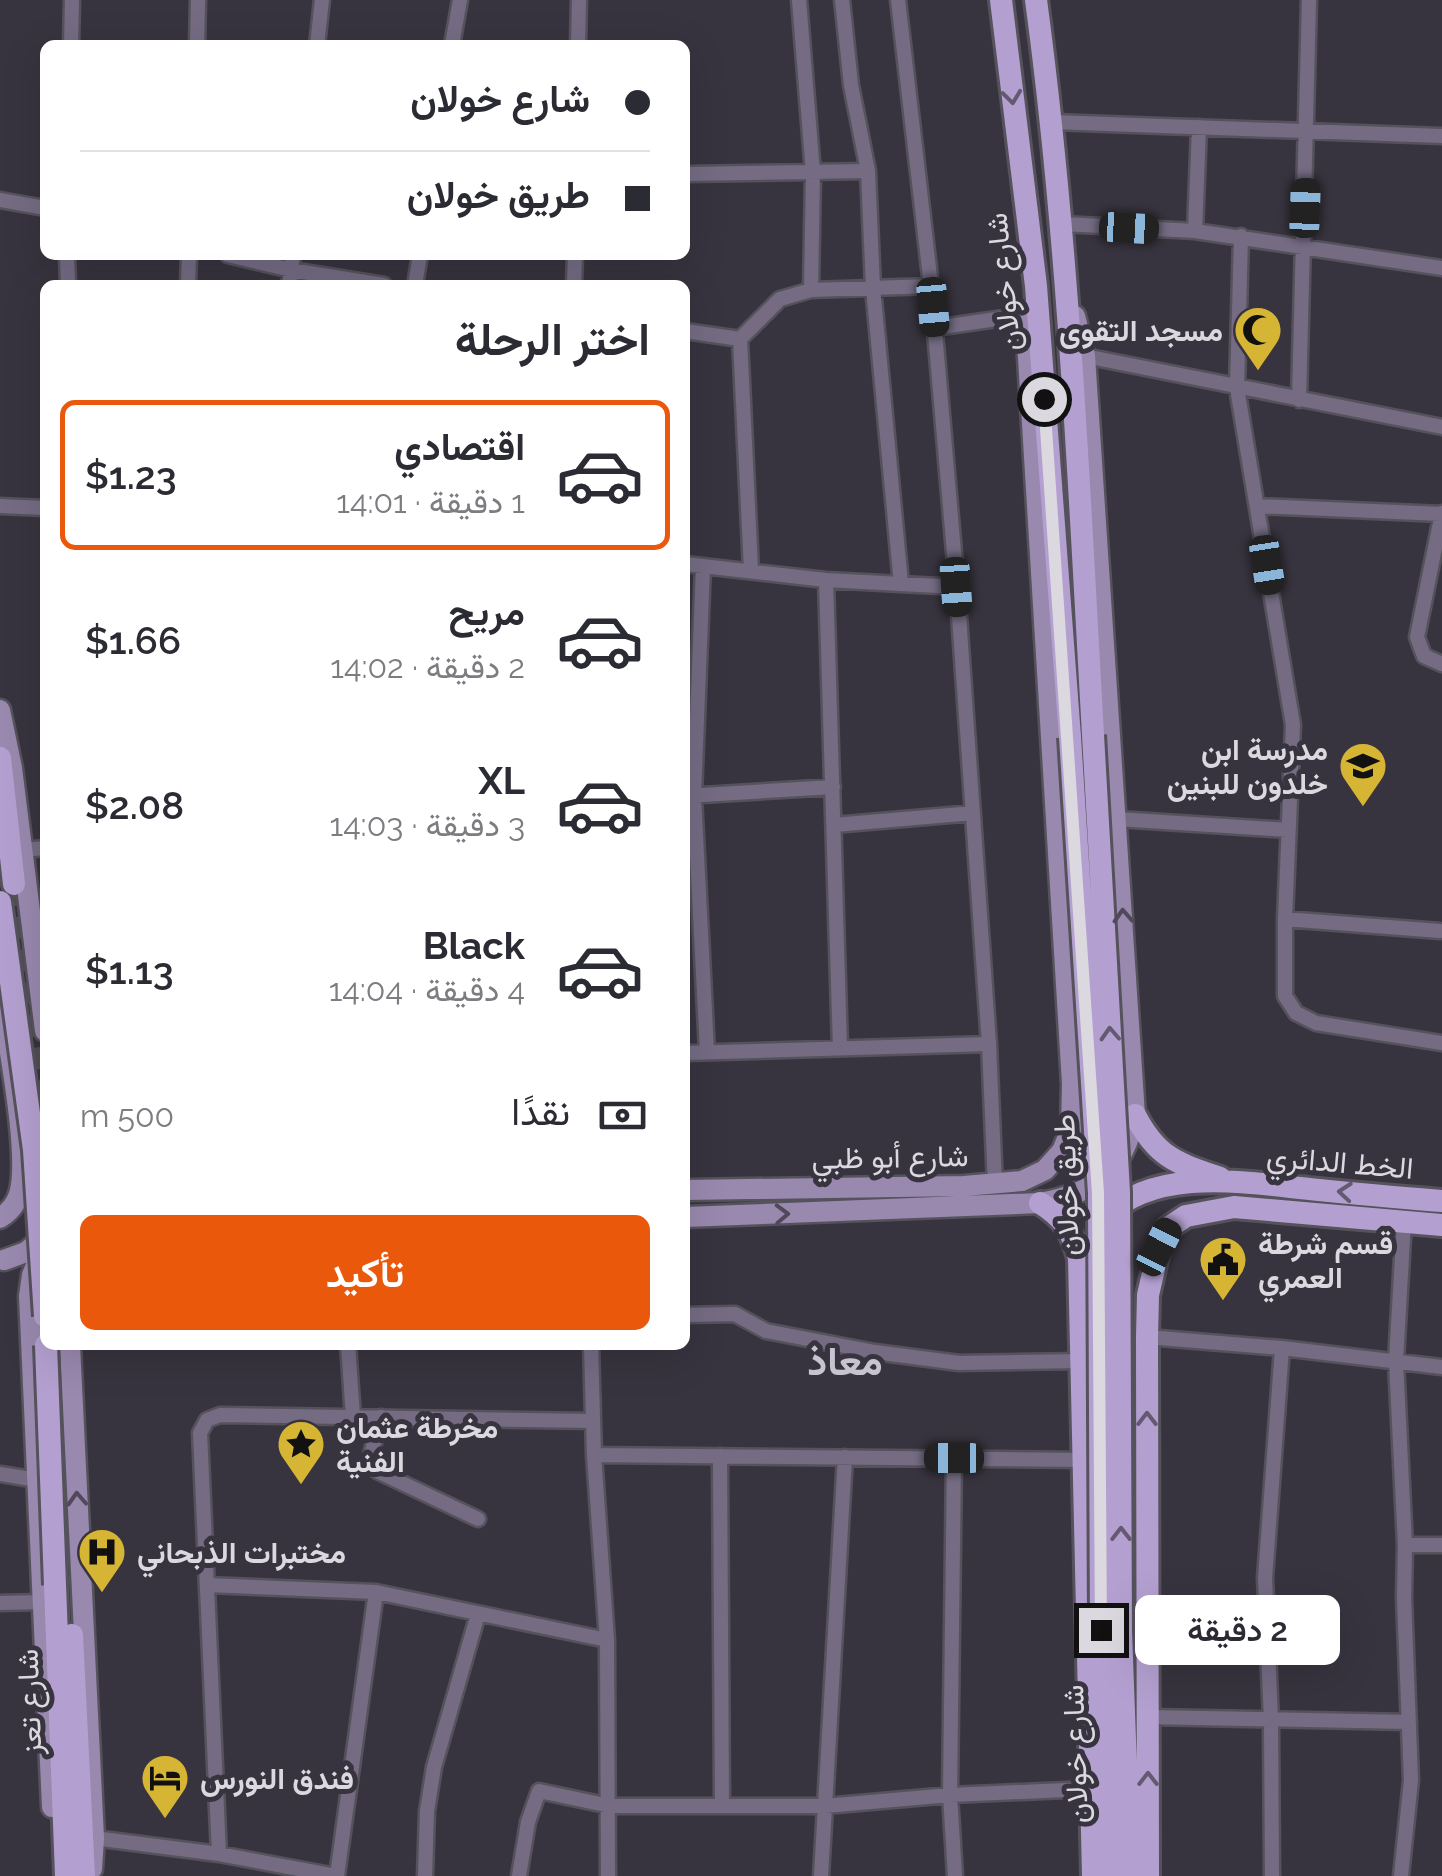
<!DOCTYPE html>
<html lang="ar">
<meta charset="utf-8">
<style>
body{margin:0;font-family:Raleway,Vazirmatn,sans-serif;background:#f7f7f7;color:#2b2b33;direction:rtl;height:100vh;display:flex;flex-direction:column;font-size:38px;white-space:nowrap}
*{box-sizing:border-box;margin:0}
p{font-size:32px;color:#7c7c81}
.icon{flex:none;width:55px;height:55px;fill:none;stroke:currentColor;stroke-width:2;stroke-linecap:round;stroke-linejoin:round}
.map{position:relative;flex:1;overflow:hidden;direction:ltr}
.details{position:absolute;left:40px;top:280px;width:650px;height:1070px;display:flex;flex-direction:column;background:#fff;border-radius:15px;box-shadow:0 10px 40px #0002;direction:rtl}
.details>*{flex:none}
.guide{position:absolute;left:40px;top:40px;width:650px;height:220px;border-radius:15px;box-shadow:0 10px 40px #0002;direction:rtl;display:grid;align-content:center;height:220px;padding:0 40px;background:#fff}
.end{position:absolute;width:45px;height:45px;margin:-22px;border:12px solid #dbd8df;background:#111;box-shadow:0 0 0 5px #111}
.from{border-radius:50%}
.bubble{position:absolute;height:70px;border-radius:15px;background:#fff;box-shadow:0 10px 40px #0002;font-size:32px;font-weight:600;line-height:70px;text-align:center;direction:rtl}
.car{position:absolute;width:30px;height:60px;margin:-30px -15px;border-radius:12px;box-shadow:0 0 8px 2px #0007;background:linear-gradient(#222 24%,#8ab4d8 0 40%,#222 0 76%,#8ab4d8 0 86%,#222 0)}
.guide b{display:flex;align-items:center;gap:35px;height:95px;font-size:38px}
.guide b+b{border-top:2px solid #e1e1e2}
.guide i{width:25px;height:25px;background:#2b2b33}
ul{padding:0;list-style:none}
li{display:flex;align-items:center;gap:30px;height:150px;margin:0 20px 15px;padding:0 20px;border:5px solid transparent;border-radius:15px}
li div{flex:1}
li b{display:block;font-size:38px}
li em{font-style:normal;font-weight:600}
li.current{border-color:#ea580c}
li>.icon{width:90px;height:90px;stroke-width:1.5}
h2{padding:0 40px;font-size:45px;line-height:120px}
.pay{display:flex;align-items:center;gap:25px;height:110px;padding:0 40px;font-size:38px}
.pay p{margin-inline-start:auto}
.primary-button{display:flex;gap:20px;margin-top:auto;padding:20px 40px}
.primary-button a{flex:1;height:115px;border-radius:15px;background:#ea580c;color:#fff;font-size:40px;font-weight:600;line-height:115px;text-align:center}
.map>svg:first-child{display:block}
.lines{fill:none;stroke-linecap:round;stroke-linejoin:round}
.primary-tunnel{stroke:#504d57;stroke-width:22;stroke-dasharray:22 11;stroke-linecap:butt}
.street-casing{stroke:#55525c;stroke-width:19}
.secondary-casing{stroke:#55525c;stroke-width:25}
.primary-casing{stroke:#55525c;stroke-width:28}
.street{stroke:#756c84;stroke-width:14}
.secondary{stroke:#9989af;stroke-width:20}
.primary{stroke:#b4a0d0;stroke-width:22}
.primary-bridge-casing{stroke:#55525c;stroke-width:28;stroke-linecap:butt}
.primary-bridge{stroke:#b4a0d0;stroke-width:22}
.oneway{stroke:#635a72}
.oneway2{stroke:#50495b}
.route{stroke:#dbd8df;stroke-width:12}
.labels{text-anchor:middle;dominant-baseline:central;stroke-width:10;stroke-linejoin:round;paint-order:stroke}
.street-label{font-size:30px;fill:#dbd8df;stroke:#38343f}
.poi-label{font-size:30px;font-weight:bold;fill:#dbd8df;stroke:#38343f;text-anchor:start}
.district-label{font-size:40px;font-weight:bold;fill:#c8c3d0;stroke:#38343f}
</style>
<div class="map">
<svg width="1442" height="1876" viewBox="0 0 1442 1876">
<rect width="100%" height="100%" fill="#38343f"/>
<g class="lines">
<path class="primary-tunnel" d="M14,884L45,1138
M60,1345L69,1585"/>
<g class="street-casing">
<path id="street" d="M799,0L813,173L811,290
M842,0L851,85L868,171L873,288L901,584
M898,0L931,286L957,587L989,1044L995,1185
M71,45L72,0
M197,45L198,0
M317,45L322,0
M452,45L460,0
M578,45L579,0
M1053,122L1442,136
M685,174L868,171
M0,200L45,208
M1063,224L1195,231L1442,268
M1195,231L1199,127
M1241,236L1237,388L1293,725L1285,919V996L1296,1013L1316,1023L1442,1043
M67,255L68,285
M228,255L291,270L384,285
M188,285L189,255
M289,285L293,255
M415,285L420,255
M574,285L575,255
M935,328L1031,314
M685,331L740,339L780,299L811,290L931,286
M740,339L751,570
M1085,356L1442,427
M1299,400L1309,0
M0,506L45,508
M1257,506L1442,514
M1442,513L1417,637L1424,656L1442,664
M685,564L826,580L957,587
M703,566L694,796L707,1052
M826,580L840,1048
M686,796L833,787
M1117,819L1288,830
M834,825L973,813
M23,850L45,848
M1285,919L1440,931
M685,1053L989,1044
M685,1315L735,1314L766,1331L875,1352L959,1363L1080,1361
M1147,1337L1282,1348L1442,1367
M348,1345L353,1417
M591,1345L594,1455L1081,1460
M381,1417L371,1454L377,1471L478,1519
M594,1455L607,1640L608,1876
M720,1456L722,1806
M954,1458L950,1795L1089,1789
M0,1474L37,1480
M1405,1545H1442
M208,1585L376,1592L607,1640
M0,1603L42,1602
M1148,1717L1409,1722
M94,1838L219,1854L336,1876
M219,1854L200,1433L207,1420L220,1415L593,1421
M337,1876L376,1592
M425,1876L427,1811L434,1767L478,1614
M519,1876L528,1822L539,1791L610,1806H825L950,1795L955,1876
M821,1876L845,1457
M1272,1876L1271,1721L1265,1578L1282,1348
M1401,1876L1411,1780L1404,1598L1405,1545L1396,1361L1404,1221"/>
</g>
<g class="secondary-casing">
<path id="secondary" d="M0,710L12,768L45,1031
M0,990C6,1035 31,1156 19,1194C16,1205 9,1212 0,1218
M685,1190L964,1186L1022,1181L1045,1170L1062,1151L1071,1129L1072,1084L1027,341L1032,308
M685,1217L1040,1203C1096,1193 1124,1171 1135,1115L1085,356L1075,316
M41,1254L32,1275L29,1296L52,1807
M4,1260L26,1252L45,1236
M70,1345L94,1838L92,1869"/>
</g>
<g class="primary-casing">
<path id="primary" d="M1001,0L1036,286L1070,737
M1036,0C1069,244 1079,489 1093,735
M0,758L14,884
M1135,1115C1157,1158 1177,1163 1220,1178
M1040,1203C1064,1218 1072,1231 1079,1258L1093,1876
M1105,1217C1157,1164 1253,1184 1319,1190C1360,1194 1401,1198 1442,1201
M55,1585L66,1876
M1101,1630L1110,1876
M1121,1631L1130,1876
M72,1635L84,1876
M1148,1876L1147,1337L1148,1295L1159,1247L1168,1228L1186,1216L1234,1207L1442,1225"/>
</g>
<use href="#street" class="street"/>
<use href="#secondary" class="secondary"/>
<use href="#primary" class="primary"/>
<g class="primary-bridge-casing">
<path id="primary-bridge" d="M1093,735L1119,1192L1121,1631
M1070,737L1099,1193L1101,1630
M0,902L34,1150L45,1316
M46,1345L55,1585"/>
</g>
<use href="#primary-bridge" class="primary-bridge"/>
</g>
<defs><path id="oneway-chevron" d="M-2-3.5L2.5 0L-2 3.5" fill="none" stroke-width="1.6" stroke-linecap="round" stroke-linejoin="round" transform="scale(2.5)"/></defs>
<g class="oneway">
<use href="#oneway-chevron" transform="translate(1012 97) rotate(83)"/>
<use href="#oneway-chevron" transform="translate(1110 1034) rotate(-93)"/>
<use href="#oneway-chevron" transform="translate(1345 1192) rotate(-175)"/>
<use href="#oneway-chevron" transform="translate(1147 1419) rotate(-90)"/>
<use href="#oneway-chevron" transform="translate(1121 1534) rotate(-90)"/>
<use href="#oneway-chevron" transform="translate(1148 1779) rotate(-90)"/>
</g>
<g class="oneway2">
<use href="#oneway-chevron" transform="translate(1123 916) rotate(-93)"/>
<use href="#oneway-chevron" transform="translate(782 1214) rotate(-2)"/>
<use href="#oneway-chevron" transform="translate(77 1499) rotate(-93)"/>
</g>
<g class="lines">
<path class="route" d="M1044,399L1098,1193L1101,1630"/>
</g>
<defs>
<g id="mosque-pin" transform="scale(2.5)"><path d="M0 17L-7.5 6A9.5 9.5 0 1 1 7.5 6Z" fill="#d6b534" stroke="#38343f"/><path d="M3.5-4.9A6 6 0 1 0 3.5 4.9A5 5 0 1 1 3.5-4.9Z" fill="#111"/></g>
<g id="school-pin" transform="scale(2.5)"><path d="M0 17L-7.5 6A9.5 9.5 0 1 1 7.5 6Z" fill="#d6b534" stroke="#38343f"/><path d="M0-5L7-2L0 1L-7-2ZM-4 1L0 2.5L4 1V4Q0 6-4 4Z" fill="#111"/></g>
<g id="civic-pin" transform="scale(2.5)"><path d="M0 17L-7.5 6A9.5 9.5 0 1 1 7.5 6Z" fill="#d6b534" stroke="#38343f"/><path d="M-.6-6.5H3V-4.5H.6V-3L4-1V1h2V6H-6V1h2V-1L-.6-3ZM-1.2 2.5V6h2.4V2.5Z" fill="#111"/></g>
<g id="sight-pin" transform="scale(2.5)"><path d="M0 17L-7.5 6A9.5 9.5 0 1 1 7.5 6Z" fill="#d6b534" stroke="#38343f"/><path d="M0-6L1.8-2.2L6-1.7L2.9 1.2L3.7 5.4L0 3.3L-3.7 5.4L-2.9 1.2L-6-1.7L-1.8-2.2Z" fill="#111"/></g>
<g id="hospital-pin" transform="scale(2.5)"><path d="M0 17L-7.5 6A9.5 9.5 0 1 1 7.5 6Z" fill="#d6b534" stroke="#38343f"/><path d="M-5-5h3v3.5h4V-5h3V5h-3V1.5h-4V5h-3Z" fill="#111"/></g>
<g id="hotel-pin" transform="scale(2.5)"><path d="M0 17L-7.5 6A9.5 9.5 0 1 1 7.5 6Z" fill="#d6b534" stroke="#38343f"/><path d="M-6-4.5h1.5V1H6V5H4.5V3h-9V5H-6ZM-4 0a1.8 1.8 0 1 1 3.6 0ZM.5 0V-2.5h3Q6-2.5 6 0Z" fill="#111"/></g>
</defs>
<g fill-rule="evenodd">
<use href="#mosque-pin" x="1258" y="330"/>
<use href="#school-pin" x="1363" y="766"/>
<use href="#civic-pin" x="1223" y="1260"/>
<use href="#sight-pin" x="301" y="1444"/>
<use href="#hospital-pin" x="102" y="1552"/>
<use href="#hotel-pin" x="165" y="1778"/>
</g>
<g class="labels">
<g class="street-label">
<text transform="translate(1003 282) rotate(-96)">شارع خولان</text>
<text transform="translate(890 1157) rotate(-1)">شارع أبو ظبي</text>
<text transform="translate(1340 1162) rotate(5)">الخط الدائري</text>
<text transform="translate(1066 1185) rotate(-92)">طريق خولان</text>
<text transform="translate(29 1702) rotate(-92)">شارع تعز</text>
<text transform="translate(1075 1754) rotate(-92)">شارع خولان</text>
</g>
<g class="poi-label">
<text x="1223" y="330" text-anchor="end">مسجد التقوى</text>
<text x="1328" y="749" text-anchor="end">مدرسة ابن<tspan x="1328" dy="34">خلدون للبنين</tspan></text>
<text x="1258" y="1243">قسم شرطة<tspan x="1258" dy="34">العمري</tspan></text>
<text x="336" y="1427">مخرطة عثمان<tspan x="336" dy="34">الفنية</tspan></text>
<text x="137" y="1552">مختبرات الذبحاني</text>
<text x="200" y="1778">فندق النورس</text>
</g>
<g class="district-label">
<text x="845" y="1360">معاذ</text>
</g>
</g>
</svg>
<i class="end from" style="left:1044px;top:399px"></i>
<i class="end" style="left:1101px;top:1630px"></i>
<div class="bubble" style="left:1135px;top:1595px;width:205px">2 دقيقة</div>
<i class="car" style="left:1305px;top:208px;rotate:2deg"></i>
<i class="car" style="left:1129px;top:228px;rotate:93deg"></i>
<i class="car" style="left:933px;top:307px;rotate:175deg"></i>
<i class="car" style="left:1267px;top:565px;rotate:171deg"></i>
<i class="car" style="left:956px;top:587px;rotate:176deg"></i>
<i class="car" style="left:1159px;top:1247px;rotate:27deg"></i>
<i class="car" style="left:954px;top:1458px;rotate:270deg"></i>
<div class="guide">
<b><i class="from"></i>شارع خولان</b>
<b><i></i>طريق خولان</b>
</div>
<section class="details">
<h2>اختر الرحلة</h2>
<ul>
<li class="current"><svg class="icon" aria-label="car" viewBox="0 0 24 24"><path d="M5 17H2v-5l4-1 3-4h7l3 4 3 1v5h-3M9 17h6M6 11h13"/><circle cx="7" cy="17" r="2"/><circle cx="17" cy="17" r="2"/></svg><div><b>اقتصادي</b><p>1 دقيقة · 14:01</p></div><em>$1.23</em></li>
<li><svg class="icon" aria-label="car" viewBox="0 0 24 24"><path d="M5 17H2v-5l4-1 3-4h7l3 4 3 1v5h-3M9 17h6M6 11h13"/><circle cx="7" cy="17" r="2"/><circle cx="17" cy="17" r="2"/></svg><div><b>مريح</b><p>2 دقيقة · 14:02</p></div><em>$1.66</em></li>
<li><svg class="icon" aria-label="car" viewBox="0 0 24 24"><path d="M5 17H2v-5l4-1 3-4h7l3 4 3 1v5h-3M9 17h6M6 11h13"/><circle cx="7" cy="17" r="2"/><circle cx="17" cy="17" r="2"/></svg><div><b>XL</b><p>3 دقيقة · 14:03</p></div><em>$2.08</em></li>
<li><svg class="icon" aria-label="car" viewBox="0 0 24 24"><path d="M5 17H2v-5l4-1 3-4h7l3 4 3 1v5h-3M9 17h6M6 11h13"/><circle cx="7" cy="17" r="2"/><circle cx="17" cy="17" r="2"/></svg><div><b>Black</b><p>4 دقيقة · 14:04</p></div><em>$1.13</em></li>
</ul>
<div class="pay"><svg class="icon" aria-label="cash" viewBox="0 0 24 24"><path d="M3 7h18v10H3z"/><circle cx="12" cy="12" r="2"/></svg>نقدًا<p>500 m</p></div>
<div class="primary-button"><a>تأكيد</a></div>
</section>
</div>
